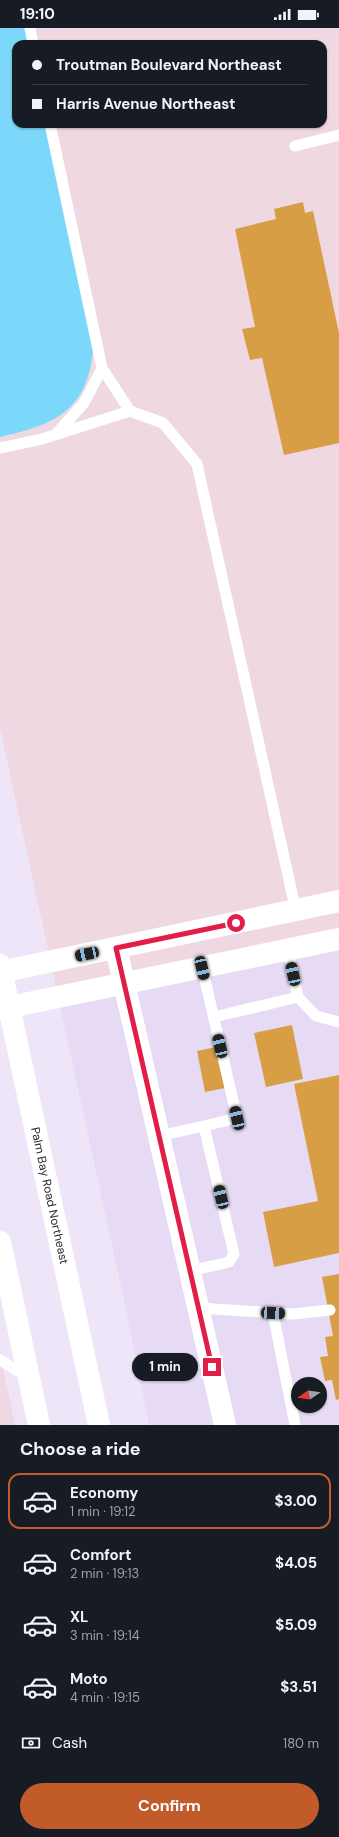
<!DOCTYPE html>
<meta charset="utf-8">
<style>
body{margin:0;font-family:"DM Sans",sans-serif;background:#20242c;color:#f1f3f6;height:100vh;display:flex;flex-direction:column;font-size:15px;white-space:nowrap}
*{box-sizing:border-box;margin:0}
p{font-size:13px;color:#9ea1a6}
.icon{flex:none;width:22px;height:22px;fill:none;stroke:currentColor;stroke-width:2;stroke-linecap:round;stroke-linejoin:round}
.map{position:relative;height:1397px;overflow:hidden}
.drawer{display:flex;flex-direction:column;background:#171b24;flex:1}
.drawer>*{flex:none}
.hud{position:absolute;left:12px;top:12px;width:315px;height:88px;border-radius:12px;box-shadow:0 1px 3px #0004;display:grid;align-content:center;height:88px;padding:0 20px;background:#171b24}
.needle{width:26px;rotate:257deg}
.tools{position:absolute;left:291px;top:1349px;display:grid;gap:8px}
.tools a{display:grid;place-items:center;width:36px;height:36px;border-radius:50%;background:#171b24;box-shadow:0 1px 3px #0004;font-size:20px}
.end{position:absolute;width:18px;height:18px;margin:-9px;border:5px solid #e11d48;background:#fff;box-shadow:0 0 0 2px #fff}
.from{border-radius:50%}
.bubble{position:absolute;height:28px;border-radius:14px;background:#171b24;box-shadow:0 1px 3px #0004;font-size:13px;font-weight:700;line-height:28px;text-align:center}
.car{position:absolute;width:12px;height:24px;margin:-12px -6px;border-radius:5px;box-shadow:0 0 3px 1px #0007;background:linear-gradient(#222 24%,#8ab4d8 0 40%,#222 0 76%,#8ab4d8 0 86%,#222 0)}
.hud b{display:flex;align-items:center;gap:14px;height:38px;font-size:15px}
.hud b+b{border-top:1px solid #363941}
.hud i{width:10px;height:10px;background:#f1f3f6}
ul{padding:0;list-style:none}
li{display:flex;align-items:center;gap:12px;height:56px;margin:0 8px 6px;padding:0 12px;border:2px solid transparent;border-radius:12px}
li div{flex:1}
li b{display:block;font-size:15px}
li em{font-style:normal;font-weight:700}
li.selected{border-color:#c15c2a}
li>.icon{width:36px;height:36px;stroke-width:1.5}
h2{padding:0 20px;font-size:18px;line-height:48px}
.pay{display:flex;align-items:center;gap:10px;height:44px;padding:0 20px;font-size:15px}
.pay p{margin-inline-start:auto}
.cta{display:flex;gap:8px;margin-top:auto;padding:8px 20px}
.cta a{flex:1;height:46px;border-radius:24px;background:#c15c2a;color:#fff;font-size:16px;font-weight:700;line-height:46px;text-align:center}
.status{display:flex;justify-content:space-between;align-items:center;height:28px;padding:0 20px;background:#171b24;direction:ltr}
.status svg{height:11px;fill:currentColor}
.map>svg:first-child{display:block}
.built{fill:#e7daf4;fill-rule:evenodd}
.industrial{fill:#f0d8e3}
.water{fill:#7cd8fa}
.building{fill:#d79e45}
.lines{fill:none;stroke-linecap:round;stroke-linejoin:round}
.service{stroke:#fff;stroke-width:11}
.minor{stroke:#fff;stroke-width:22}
.secondary{stroke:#fff;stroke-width:22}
.route{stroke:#e11d48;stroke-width:5}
.labels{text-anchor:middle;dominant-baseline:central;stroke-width:3;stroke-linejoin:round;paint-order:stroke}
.street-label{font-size:12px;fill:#2d2930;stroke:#f9f5fd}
</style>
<div class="status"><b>19:10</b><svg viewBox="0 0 49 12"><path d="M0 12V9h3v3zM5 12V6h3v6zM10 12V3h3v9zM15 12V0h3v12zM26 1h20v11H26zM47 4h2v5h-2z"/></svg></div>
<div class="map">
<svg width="339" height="1397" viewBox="0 0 339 1397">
<rect width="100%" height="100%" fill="#efe5f8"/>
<path class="built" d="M339,907V1397H149L128,1291L58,968ZM298,1356H320V1378H298Z"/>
<path class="industrial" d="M27,0H339V907L58,968L0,700V409L12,407L47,96H323V16H30Z
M0,1325L15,1397H0Z"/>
<path class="water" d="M0,0H27L30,16H16V96H47L94,309C91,378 63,395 0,409Z"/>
<path class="building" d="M303,174L305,185L313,183L339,305V415L284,427L262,330L250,332L242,301L255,299L235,201L276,191L274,181Z
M292,997L303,1051L266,1059L254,1005Z
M216,1019L225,1060L205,1064L197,1023Z
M339,1047V1225L274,1239L263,1184L318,1173L294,1056Z
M339,1246V1371L336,1372L332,1352L325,1353L320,1329L328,1328L325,1309L333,1308L322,1249Z"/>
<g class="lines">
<path class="service" d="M30,0L33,16
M50,96L102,340L130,383
M295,118L339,107
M56,406L84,375L102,340
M0,420L42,411L130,383L163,395L197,436L296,883
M288,922L298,969L316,988L339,994
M202,939L237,1090L204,1098
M214,989L298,969
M159,1108L204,1098L234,1226L229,1234L190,1243
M199,1280L293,1286L330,1282
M273,1285L295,1397
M0,1332L28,1349"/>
<path class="minor" d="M116,920L225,1397
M0,944L339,873
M0,981L339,911"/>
<g class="secondary">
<path id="s1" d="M0,937L99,1397"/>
<path d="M0,1214L39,1397"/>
</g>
</g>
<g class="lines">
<path class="route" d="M212,1339L116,920L236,895"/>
</g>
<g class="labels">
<g class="street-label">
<text stroke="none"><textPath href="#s1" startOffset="236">Palm Bay Road Northeast</textPath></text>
</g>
</g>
</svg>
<div class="tools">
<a><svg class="needle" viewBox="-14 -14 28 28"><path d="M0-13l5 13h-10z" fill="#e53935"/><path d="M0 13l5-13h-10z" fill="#9ea1a6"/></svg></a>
</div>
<i class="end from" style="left:236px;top:895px"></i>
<i class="end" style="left:212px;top:1339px"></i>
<div class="bubble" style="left:132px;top:1325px;width:66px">1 min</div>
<i class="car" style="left:87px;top:926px;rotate:258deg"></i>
<i class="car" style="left:202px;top:940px;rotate:167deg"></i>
<i class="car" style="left:293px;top:946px;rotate:348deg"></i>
<i class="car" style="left:220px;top:1018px;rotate:347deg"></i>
<i class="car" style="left:237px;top:1090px;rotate:347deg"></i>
<i class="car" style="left:221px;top:1169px;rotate:347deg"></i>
<i class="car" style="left:273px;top:1285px;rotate:93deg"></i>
<div class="hud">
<b><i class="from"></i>Troutman Boulevard Northeast</b>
<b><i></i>Harris Avenue Northeast</b>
</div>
</div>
<section class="drawer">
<h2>Choose a ride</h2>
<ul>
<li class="selected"><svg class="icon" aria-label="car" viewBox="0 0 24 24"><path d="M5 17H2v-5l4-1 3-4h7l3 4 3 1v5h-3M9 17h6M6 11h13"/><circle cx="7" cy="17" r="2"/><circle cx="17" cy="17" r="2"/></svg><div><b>Economy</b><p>1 min · 19:12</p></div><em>$3.00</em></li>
<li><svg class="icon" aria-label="car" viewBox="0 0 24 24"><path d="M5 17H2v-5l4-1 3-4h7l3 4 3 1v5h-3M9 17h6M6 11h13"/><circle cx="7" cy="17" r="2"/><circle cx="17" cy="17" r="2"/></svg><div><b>Comfort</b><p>2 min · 19:13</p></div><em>$4.05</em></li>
<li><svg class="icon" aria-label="car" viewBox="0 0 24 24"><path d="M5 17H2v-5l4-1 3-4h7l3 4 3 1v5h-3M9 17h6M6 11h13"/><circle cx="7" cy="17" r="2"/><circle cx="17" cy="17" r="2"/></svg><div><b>XL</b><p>3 min · 19:14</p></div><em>$5.09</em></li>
<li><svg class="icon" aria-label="car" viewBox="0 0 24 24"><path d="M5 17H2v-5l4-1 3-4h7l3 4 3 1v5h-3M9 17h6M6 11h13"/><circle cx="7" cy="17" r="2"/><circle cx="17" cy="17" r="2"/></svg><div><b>Moto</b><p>4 min · 19:15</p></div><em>$3.51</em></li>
</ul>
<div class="pay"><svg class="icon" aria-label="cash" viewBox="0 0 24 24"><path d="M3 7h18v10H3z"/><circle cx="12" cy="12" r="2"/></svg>Cash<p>180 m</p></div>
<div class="cta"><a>Confirm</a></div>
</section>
